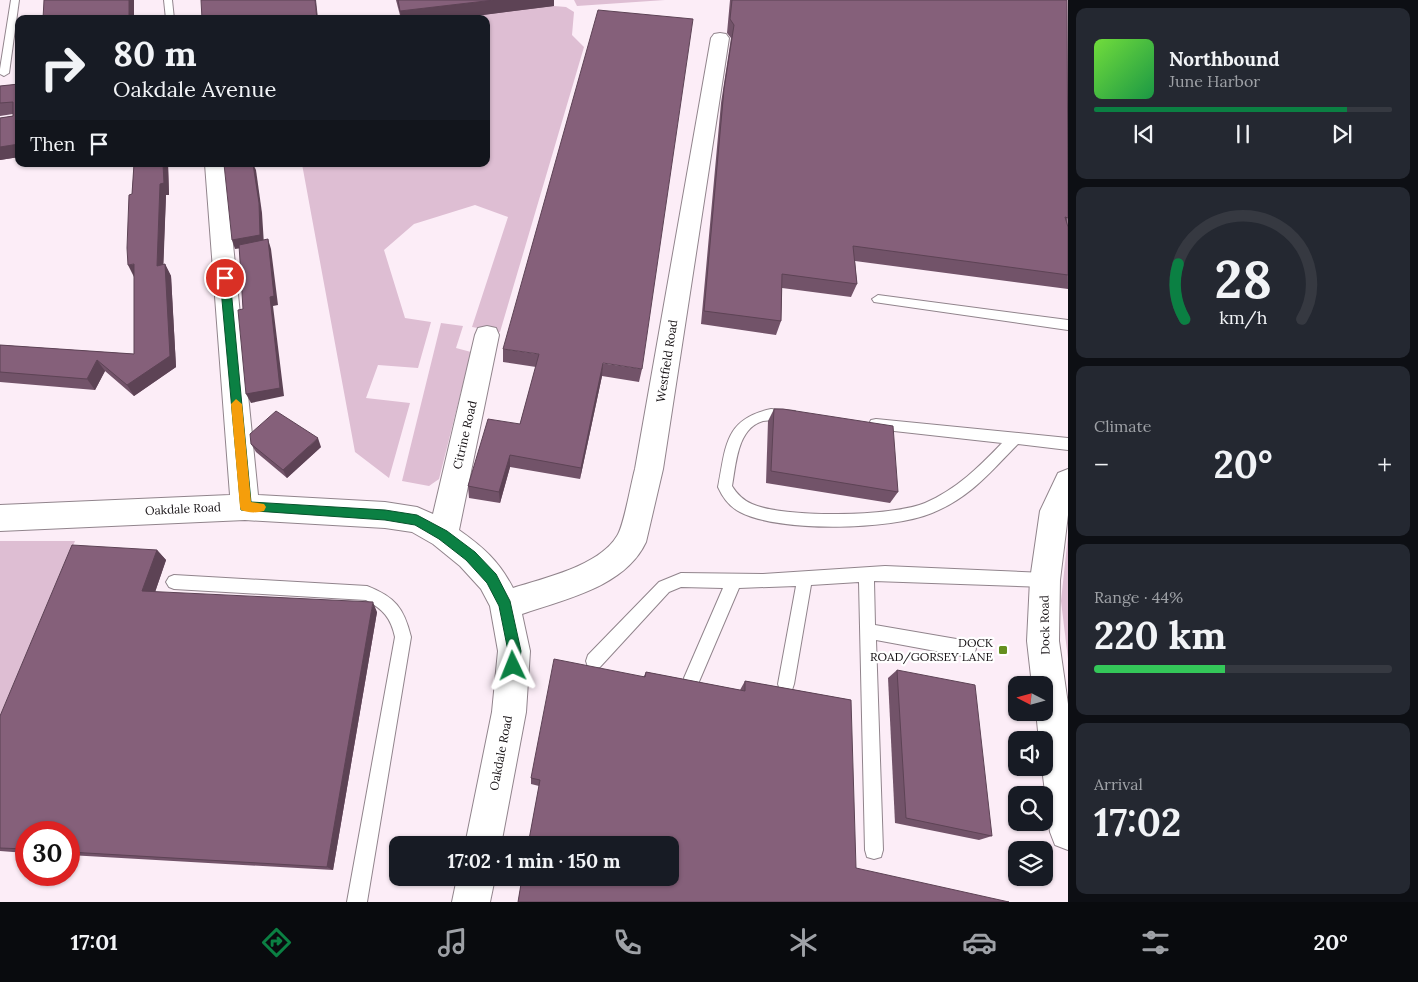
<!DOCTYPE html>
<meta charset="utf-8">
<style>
:root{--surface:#171b24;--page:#242831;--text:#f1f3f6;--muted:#9ea1a6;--line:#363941;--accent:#0b8043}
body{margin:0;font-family:Lora,serif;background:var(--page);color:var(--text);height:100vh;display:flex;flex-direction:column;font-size:19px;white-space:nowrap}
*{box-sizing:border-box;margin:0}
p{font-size:16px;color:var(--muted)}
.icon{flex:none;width:28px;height:28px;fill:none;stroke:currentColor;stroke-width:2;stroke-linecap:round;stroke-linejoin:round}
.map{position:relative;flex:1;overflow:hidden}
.details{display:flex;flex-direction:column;gap:8px;padding:8px;background:#0d0f14;width:350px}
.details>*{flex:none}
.banner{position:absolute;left:15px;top:15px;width:475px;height:152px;border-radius:10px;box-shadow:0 1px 4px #0004;background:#171b24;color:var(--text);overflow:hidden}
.needle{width:32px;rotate:276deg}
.fabs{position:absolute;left:1008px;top:676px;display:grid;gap:10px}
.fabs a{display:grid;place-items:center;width:45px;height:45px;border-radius:10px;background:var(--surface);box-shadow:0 1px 4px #0004;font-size:25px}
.speed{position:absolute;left:15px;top:821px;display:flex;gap:10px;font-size:25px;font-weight:700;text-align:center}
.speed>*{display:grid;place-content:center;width:65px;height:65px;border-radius:50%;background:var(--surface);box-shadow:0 1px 4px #0004;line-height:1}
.speed .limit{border:8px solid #d22;background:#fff;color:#111}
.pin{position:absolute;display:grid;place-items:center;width:42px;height:42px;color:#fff;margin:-21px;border:2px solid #fff;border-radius:50%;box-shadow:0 1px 5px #0007}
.me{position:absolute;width:55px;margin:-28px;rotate:358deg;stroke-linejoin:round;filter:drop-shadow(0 0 4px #0008)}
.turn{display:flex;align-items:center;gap:18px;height:105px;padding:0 15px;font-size:22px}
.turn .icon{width:65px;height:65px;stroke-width:2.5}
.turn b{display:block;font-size:35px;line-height:42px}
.then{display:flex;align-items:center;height:48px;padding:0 15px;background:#0003;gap:10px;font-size:19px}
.big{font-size:38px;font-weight:700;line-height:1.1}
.details .tile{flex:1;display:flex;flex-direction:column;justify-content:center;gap:8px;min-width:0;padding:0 18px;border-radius:10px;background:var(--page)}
.details .dial{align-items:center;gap:0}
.dial svg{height:130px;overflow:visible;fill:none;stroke:var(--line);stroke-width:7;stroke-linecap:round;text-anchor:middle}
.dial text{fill:var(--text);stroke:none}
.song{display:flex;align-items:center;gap:15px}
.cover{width:60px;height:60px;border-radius:8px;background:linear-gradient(135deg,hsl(100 70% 55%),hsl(140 70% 35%))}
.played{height:5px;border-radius:2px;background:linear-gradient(90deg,var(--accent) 85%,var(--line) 85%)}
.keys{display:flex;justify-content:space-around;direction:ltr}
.heat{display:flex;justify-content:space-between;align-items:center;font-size:28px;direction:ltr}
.charge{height:8px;border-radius:4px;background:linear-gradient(90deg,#34c759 44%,var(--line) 0)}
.trip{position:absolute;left:389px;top:836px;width:290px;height:50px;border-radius:10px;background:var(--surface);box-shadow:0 1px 4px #0004;font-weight:700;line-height:50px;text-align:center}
.dock{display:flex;height:80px;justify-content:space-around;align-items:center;background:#090b0e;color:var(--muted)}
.dock .icon{width:35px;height:35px}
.dock .on{color:var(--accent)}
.dock b{font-size:22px;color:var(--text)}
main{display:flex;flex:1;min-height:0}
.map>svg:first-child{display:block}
.green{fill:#debed3}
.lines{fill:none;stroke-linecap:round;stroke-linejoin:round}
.lane-casing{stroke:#91848c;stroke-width:2}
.street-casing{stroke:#91848c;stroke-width:2}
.highway-casing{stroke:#91848c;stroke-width:2}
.lane{fill:#fff;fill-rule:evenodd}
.street{fill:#fff;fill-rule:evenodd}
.highway{fill:#fff;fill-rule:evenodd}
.wall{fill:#725369}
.shaded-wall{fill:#5d4355}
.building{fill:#85607a;stroke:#5d4355}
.route{fill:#0b8043;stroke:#07532c}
.slow{fill:#f59e0b}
.poi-dot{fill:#658f1f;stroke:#fff;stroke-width:2}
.labels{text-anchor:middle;stroke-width:4.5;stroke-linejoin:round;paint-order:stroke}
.street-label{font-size:12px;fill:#181316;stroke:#fff}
.poi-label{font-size:12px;fill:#181316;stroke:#fff;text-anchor:end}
</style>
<main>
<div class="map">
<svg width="1068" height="902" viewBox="0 0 1068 902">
<rect width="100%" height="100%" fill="#fcedf7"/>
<!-- green -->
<g class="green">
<path d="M574,0H665L577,6Z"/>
<path d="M554,6L566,7L574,12L572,35L584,47L500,332L472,327L508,217L475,205L414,224L384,250L405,318L431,322L418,368L378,365L366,398L410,403L389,478L355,452L302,164H486V19H452Z"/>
<path d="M441,323L463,326L456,348L471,352L439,479L429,486L402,481Z"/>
<path d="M1068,535V659L1061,601Z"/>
<path d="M0,541H75L0,720Z"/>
</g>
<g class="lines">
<defs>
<g id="lane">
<path d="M11,0H19L9,73L4,76L0,74V69Z"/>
<path d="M164,0H172L174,19H166Z"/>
<path d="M878,295L1068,320V330L874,302L872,299Z"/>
<path d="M771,409L795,411L797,415L795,419C785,422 774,419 763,421C737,428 736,465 732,486C737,494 743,500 752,504C783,518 892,517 925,503C957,489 979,467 1002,443L876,429L871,428L869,424L871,420L876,419L1068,438V450L1018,444C989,473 971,497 932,513C892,530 779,533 740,512C730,507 723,498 718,487C726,447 724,419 771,409Z"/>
<path d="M885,566L1045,573L1050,575L1053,580L1050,585L1045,587L874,581L875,625L968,641L974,644L976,649L974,654L968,657L876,640L883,850L881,857L874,859L867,857L865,850L859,582L811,585L794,684L792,690L786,692L780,690L778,684L796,586L739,588L698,684L692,686L686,684L684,678L723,588L681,587L669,592L600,667L594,669L588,667L586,661L588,655L659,582L681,573L763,574Z"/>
<path d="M174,575L367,586C395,597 404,608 411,637L367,902H347L395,637C391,618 383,609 366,600L174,589L169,587L166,582L169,577Z"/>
</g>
<g id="street">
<path d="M720,33L726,34L729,38L663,469L646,542C625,587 565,599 522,614L530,651L526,712L501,845H465L492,712L498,651L490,606L481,589L460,566L433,544L412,532L385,528L245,520L0,531V505L230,495L205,164H225L258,495L385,502L417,507L433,514L475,335L478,328L487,326L496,328L499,335L459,530C483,547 499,561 513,588C544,578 599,566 617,536C624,526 631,483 635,469L711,38L714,34Z"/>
<path d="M457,878H495L490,902H452Z"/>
</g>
<path id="highway" d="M1068,469V515L1060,580L1059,641L1068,704V850L1055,845L1050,832L1042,768H1044V740H1039L1036,712H1044V685H1032L1027,641L1030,580L1040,511L1058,473Z"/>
</defs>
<!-- lane casing -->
<use href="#lane" class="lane-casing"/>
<!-- street casing -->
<use href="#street" class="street-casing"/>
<!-- highway casing -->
<use href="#highway" class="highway-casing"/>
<!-- lane -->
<use href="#lane" class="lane"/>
<!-- street -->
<use href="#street" class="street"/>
<!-- highway -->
<use href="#highway" class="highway"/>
</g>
<!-- wall -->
<g class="wall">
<path d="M396,0H554V6L452,19H401Z"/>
<path d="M730,0H1067L1068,289L855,261L857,284L851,297L782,288L781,321L776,335L701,324L721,103L731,38L727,33Z"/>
<path d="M19,84V157L0,160V118L13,116V114L0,116V86Z"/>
<path d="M134,164H168L169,195H166L163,265L165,264L171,276L176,367L134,396L105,371L95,390L0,382V345L134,354V276L132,194Z"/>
<path d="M503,349L642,369L639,382L602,376L580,479L510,467L500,503L469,498L468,486L520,424L536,367L503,362Z"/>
<path d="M774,409L898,492L890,503L766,483L768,421Z"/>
<path d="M251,444L321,447L287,478L256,452Z"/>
<path d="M157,550L166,560L155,592L377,612L333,870L69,855V832H26V853L0,851V716Z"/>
<path d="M897,670L992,836L979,840L895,823L888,678Z"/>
<path d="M646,672L740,690L745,681L851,700L518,902L539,786L531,784V778L644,676Z"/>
</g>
<!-- shaded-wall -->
<g class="shaded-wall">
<rect x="129" y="0" width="5" height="19"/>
<path d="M315,0H316L318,19H317Z"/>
<path d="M494,0H554V6L452,19H401L400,11Z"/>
<path d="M19,144V157L0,160V147Z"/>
<path d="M163,164H168L169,195H166L163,277L157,266L160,184Z"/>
<path d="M253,164L256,170L262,213L264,245L235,249L232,240Z"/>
<path d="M268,239L271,249L278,305L273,306L284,396L251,403L246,394Z"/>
<path d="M134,264V277L128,265Z"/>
<path d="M165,264L171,276L176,367L134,396L127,385Z"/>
<path d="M97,360L105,371L95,390L87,379Z"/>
<path d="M603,363L602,376L580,479L581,468Z"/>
<path d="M318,438L321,447L287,478L283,470Z"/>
<path d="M510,455V467L500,503L499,492Z"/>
<path d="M157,550L166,560L152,601L142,591Z"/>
<path d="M373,602L377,612L333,870L327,867Z"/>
</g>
<!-- building -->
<g class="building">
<path d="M44,0H129V19H43Z"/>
<path d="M201,0H315L317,19H202Z"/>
<path d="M398,0H494L400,11Z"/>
<path d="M732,0H1067L1068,218L1065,217L1068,227V275L853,246L857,284L782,274L781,321L704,311L724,89L734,25L730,19Z"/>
<path d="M598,10L693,19L642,369L603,363L581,468L510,455L499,492L468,486L488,419L520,424L539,354L503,349Z"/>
<path d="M19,84V144L0,147V118L13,116V102L0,103V86Z"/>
<path d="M134,164H163L164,183L160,184L157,266L165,264L170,356L127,385L97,360L87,379L0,372V345L134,354V264L128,265L127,248L129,195L132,194Z"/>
<path d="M224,164H253L259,203L260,235L232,240Z"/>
<path d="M268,239L274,296L270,297L280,388L246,394L238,310L243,309L239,245Z"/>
<path d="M774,409H783L893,426L898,492L771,471Z"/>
<path d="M276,411L318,438L283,470L251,444L250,434Z"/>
<path d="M72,545L157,550L142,591L373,602L327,867L69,852V832H26V849L0,848V716Z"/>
<path d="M554,659L645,677L646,672L745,691V681L851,700L856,868L1009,902H518L522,878H670V845H528L540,780L531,778Z"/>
<path d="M897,670L975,685L992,836L906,818Z"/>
</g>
<!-- route -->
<path class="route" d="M225,275L230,278L251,502L385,510L417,515L447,531L475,552L496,574L510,601L521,651L518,671L513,673L508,671L506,666L508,651L499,606L487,583L466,560L439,539L415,525L385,520L241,510L220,278Z"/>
<!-- slow -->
<path class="slow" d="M236,399L242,404L251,502L264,504L266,507L264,511C257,513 248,513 241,510L240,507L231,404Z"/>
<!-- markers -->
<rect class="poi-dot" x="998" y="645" width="10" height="10" rx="2.5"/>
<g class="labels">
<!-- street labels -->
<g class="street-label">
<text transform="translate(667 361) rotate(-81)" y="4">Westfield Road</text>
<text transform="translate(465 435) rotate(-77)" y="4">Citrine Road</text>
<text transform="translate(183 509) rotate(-3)" y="4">Oakdale Road</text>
<text transform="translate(1045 625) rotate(-91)" y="4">Dock Road</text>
<text transform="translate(501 753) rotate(-79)" y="4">Oakdale Road</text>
</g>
<!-- poi labels -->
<g class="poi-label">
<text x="993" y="647">DOCK<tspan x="993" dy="14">ROAD/GORSEY LANE</tspan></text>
</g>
</g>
</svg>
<div class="fabs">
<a><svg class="needle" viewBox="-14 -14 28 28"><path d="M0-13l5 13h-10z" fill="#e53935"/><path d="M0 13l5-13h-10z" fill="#9ea1a6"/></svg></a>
<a><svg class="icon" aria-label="sound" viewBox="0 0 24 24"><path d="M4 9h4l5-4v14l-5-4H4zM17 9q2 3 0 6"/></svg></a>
<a><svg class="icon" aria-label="search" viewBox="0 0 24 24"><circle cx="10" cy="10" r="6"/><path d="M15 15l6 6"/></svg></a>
<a><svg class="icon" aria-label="layers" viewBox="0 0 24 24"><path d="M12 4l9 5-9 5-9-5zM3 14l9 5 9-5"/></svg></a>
</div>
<div class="speed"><div class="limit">30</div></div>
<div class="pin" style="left:225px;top:278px;background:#d93025"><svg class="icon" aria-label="arrive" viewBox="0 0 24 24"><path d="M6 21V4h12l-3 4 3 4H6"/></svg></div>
<svg class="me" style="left:513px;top:666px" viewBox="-20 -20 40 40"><path d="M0-17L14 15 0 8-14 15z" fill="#0b8043" stroke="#fff" stroke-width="4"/></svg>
<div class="trip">17:02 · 1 min · 150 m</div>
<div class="banner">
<div class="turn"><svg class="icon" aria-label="right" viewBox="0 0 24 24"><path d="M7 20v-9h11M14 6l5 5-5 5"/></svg><div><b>80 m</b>Oakdale Avenue</div></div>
<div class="then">Then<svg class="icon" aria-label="arrive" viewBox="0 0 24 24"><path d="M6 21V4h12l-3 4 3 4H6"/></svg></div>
</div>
</div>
<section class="details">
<div class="tile">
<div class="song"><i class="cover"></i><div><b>Northbound</b><p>June Harbor</p></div></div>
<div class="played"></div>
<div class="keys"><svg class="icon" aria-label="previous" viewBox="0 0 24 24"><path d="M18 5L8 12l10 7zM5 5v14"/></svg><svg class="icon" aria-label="pause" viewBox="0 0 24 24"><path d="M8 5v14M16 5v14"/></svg><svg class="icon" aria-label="next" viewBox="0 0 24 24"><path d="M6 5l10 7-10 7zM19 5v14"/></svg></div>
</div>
<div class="tile dial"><svg viewBox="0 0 100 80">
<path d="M14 69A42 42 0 1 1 86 69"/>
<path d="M14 69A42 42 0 0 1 10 35" stroke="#0b8043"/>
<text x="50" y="56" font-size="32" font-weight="700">28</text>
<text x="50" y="72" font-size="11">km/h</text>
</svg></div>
<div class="tile"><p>Climate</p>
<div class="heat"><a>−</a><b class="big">20°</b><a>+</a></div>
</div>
<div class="tile"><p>Range · 44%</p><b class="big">220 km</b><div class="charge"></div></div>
<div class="tile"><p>Arrival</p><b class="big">17:02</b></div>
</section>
</main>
<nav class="dock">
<b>17:01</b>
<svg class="icon on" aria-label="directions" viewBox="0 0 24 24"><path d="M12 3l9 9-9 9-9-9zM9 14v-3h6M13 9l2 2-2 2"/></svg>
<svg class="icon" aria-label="music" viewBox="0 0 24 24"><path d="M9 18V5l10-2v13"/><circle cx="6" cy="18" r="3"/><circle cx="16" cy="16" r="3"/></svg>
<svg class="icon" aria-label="phone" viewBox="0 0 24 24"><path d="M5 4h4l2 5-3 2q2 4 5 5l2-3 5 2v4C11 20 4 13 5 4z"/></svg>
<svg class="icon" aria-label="climate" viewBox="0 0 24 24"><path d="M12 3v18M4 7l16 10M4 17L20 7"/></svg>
<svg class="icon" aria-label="car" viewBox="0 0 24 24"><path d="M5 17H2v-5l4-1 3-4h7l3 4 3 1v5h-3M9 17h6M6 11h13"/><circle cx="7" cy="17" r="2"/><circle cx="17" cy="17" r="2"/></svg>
<svg class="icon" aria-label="filters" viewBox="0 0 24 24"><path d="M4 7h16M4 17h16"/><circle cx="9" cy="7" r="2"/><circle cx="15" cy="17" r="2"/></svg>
<b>20°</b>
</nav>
